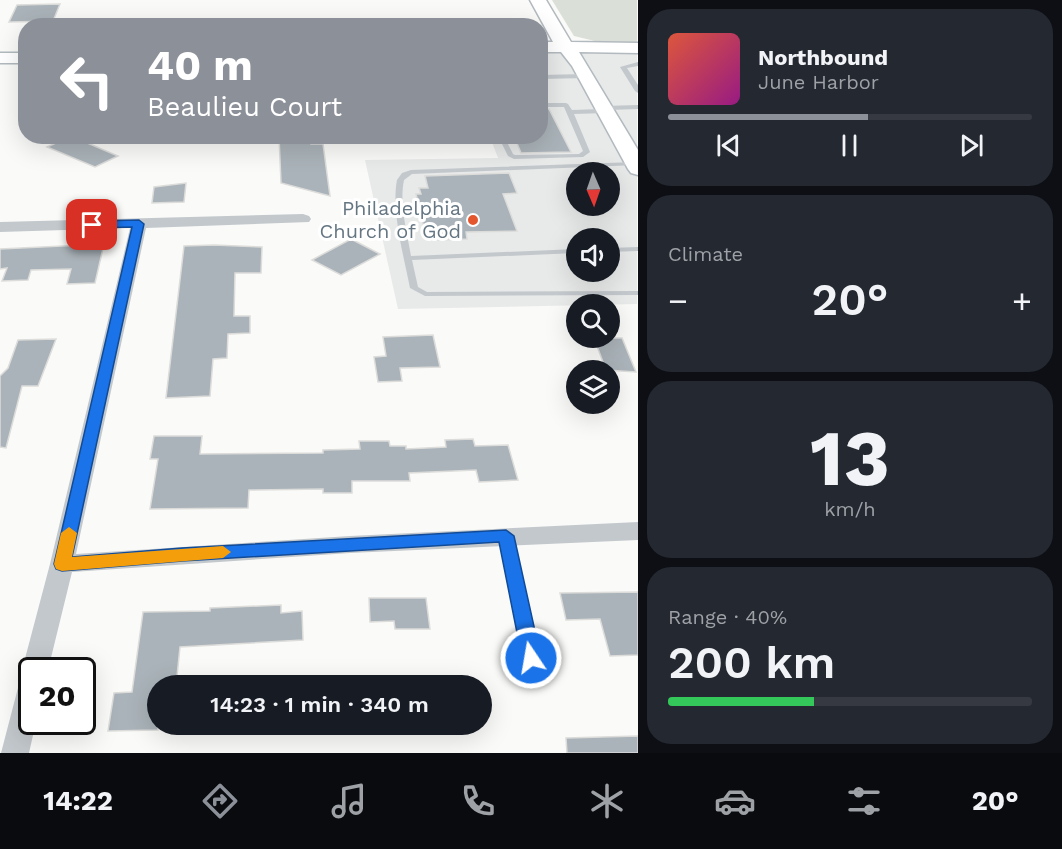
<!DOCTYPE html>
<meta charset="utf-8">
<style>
:root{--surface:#171b24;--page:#242831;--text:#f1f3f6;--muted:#9ea1a6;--line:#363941;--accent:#8c9099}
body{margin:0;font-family:"Work Sans",sans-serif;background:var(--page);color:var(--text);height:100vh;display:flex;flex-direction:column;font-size:22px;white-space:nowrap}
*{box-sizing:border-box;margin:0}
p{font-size:20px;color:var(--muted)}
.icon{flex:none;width:33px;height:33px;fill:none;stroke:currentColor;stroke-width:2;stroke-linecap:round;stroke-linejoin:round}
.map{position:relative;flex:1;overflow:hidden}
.details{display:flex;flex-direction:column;gap:9px;padding:9px;background:#0d0f14;width:424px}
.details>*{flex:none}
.hud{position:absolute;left:18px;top:18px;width:530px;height:126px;border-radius:24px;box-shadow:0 6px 24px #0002;background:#8c9099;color:#fff;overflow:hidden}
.needle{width:39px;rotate:178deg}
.buttons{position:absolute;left:566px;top:162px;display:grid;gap:12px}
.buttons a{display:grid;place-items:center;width:54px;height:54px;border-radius:50%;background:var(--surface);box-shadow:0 6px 24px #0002;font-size:30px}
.speed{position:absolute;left:18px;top:657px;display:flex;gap:12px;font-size:30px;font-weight:700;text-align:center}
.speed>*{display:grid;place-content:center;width:78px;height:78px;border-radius:50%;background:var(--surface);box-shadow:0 6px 24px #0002;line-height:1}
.speed .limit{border:3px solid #111;border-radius:9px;background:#fff;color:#111}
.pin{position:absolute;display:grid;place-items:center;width:51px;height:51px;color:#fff;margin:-26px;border-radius:12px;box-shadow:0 3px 9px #0006}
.me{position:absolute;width:66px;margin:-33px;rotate:348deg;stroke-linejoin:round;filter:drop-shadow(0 0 4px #0008)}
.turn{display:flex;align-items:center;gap:21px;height:126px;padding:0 30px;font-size:27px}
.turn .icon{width:78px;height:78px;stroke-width:2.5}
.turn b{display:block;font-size:42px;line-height:51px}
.big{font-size:45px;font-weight:600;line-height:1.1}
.details .card{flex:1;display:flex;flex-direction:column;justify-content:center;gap:9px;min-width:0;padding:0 21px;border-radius:24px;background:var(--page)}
.details .dial{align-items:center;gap:0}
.dial b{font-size:78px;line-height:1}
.song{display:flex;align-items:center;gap:18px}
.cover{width:72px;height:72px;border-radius:9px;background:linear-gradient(135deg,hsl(10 70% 55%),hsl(310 70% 35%))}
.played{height:6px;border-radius:3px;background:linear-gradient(90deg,var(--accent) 55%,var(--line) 55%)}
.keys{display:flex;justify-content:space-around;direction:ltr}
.heat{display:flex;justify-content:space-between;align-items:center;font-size:33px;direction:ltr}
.charge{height:9px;border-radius:4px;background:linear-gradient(90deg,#34c759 40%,var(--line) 0)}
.trip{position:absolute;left:147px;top:675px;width:345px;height:60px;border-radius:30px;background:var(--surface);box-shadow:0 6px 24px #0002;font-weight:600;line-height:60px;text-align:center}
.tab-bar{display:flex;height:96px;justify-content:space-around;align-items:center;background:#090b0e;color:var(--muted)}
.tab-bar .icon{width:42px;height:42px}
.tab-bar .on{color:var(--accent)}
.tab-bar b{font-size:27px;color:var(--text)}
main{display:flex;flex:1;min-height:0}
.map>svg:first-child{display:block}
.built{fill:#e8e9e9;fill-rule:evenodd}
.green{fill:#dadfd7}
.building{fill:#aab3b9;stroke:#dcdcda;stroke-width:1.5}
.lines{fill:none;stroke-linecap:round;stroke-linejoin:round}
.secondary-casing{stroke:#b3babf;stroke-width:3}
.lane{fill:#c3c8cc;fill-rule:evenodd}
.street{fill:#c3c8cc;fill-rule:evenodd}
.secondary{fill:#fff;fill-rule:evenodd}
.route{fill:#1a73e8;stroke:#114b97;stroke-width:1.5}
.slow{fill:#f59e0b}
.poi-dot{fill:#e4572e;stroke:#fff;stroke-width:2}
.labels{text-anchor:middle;stroke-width:6;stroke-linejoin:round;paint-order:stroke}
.poi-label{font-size:20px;fill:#657683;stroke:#fff;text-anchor:end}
</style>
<main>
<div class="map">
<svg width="638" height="753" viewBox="0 0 638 753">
<rect width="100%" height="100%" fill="#fafaf8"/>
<!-- built -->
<path class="built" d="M637,51V304L398,309L365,160L498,158L490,137L540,136V53ZM576,172H609V206H576ZM576,238H609V272H576Z"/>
<!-- green -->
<path class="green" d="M552,0H637V42H599L574,36Z"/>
<!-- building -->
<g class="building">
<path d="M60,4L53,21L9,22L17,5Z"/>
<path d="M540,109H549L571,152L521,153L514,136H540Z"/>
<path d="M71,136L118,156L95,167L47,147Z"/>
<path d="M279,136H311V144H323L330,196L281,183Z"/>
<path d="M509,173L517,193L503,194L517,231L466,232L467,239L432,240L428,226L424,228L416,194H421L419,188H428L425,176Z"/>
<path d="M186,183L184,202L152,203L154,187Z"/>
<path d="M351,239L380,254L341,275L312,260Z"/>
<path d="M104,244L95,283L67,284L71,269L31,270L28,280L2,281L7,268L0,269V249Z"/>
<path d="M214,245L262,247L261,273H235L234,316H250V333L228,334L227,358L213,359L210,396L166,398L184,246Z"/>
<path d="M433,335L440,367L400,368L402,381L378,382L374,357L386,356L383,337Z"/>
<path d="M594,338H622L636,372L606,370Z"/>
<path d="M56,339L38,386H22L6,448L0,447V376L8,368L18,340Z"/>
<path d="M154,436H202L200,454L323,453V450L360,449L359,441H389L390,446H406V449L446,447L445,440L473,439L475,446L508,445L518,480L479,482L476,470L409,473L410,481H352V493H323V489L249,490L248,508L150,509L158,459H150Z"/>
<path d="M638,592V655L610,656L600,619L566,620L560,593Z"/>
<path d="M369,598H426L430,629H395L394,621L370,622Z"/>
<path d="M281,605V613L302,611L303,640L180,647L176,686H158V730L108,731L114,693L132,692L143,612L210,611V608Z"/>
<path d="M638,736V753H567L566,738Z"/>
</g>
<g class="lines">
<defs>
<g id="secondary">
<path d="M530,0H546L571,42L638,43V53L579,52L638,150V175L631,173L628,169L572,66L561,52H540V42H553Z"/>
<rect x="0" y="53" width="26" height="10"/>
</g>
</defs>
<!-- secondary casing -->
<use href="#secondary" class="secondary-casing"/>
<!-- lane -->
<g class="lane">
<path d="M638,62V66L627,68L638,85V93L635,91L620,67Z"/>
<path d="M540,75L587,74L590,76L587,78L540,79Z"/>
<path d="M540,103H566L568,104L572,110L602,109V107L604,106L638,105V109L608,110V112L606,113L574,114L590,152L583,157L514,159L508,156L498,136H504L513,154L515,155L579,154L583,151L564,107H540Z"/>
<path d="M635,162L638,163L637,165L412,174L404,180C399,204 407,232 411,256L576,249V253L412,260L418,287L427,292L638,291V295L425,296L410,288C404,257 391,211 397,180L402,173L411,170Z"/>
<path d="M638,247V251L609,252V248Z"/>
<path d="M506,532L510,533L511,536L542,678L540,682L536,683L532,682L530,678L501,536L502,533Z"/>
</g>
<!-- street -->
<path class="street" d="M303,214L309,216L311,219L309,222L146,228L76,554L350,536L638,522V540L350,553L72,572L48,670H32V722H36L29,753H1L19,684L24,675L22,670L50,564L130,228L0,232V222Z"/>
<!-- secondary -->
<use href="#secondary" class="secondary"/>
</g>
<!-- route -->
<path class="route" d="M139,220L144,224L72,557L182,548L506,530L514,536L541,658L538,663L531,666L525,663L522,658L499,542L182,561L62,571L56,569L54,564L132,227L92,228L87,225L92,221Z"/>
<!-- slow -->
<path class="slow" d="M69,527L77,533L72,557L223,546L231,552L223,558L62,571L56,569L54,564L61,533Z"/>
<!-- markers -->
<circle class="poi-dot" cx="473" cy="220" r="6"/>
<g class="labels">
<!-- poi labels -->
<g class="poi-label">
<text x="461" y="215">Philadelphia<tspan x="461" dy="23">Church of God</tspan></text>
</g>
</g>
</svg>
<div class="buttons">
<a><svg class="needle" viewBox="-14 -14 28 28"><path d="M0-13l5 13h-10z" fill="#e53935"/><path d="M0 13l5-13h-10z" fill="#9ea1a6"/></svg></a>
<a><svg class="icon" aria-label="sound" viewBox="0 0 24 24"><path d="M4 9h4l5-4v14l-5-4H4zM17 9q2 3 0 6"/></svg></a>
<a><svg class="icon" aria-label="search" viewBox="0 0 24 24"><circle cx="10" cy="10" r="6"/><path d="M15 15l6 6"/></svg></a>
<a><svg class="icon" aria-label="layers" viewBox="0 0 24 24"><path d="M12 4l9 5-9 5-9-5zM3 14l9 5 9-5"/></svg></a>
</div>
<div class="speed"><div class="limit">20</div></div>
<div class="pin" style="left:92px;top:225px;background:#d93025"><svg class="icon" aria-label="arrive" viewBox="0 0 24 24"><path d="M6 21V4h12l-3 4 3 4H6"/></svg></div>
<svg class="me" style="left:531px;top:658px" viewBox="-20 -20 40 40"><circle r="17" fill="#1a73e8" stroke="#fff" stroke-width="3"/><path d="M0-11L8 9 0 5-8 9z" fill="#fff"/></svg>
<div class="trip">14:23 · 1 min · 340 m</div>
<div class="hud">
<div class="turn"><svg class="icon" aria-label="left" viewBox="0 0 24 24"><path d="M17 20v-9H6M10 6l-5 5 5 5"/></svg><div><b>40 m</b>Beaulieu Court</div></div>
</div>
</div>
<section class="details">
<div class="card">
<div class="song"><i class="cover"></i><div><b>Northbound</b><p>June Harbor</p></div></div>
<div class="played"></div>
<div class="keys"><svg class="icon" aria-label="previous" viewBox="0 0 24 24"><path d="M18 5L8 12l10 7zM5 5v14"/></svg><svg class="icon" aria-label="pause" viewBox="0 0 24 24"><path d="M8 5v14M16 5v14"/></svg><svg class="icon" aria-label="next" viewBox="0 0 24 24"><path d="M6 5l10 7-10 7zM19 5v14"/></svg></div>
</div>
<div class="card"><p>Climate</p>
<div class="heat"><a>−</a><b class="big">20°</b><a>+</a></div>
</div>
<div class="card dial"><b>13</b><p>km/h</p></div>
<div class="card"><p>Range · 40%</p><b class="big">200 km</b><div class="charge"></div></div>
</section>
</main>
<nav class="tab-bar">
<b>14:22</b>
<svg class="icon on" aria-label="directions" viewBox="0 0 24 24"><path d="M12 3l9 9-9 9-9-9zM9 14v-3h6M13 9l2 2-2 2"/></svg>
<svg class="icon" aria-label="music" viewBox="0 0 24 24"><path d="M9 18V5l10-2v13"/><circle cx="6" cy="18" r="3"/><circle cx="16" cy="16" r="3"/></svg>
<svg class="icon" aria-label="phone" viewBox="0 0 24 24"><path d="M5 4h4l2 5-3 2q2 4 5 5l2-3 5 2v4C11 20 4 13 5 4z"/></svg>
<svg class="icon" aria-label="climate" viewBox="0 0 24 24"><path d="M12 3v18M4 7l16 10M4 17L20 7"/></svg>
<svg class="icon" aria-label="car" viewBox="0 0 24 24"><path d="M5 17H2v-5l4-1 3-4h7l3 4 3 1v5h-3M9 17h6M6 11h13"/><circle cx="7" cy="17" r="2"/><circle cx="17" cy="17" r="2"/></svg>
<svg class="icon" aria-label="filters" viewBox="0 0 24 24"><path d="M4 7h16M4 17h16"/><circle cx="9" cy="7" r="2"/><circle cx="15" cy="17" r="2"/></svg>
<b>20°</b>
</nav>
